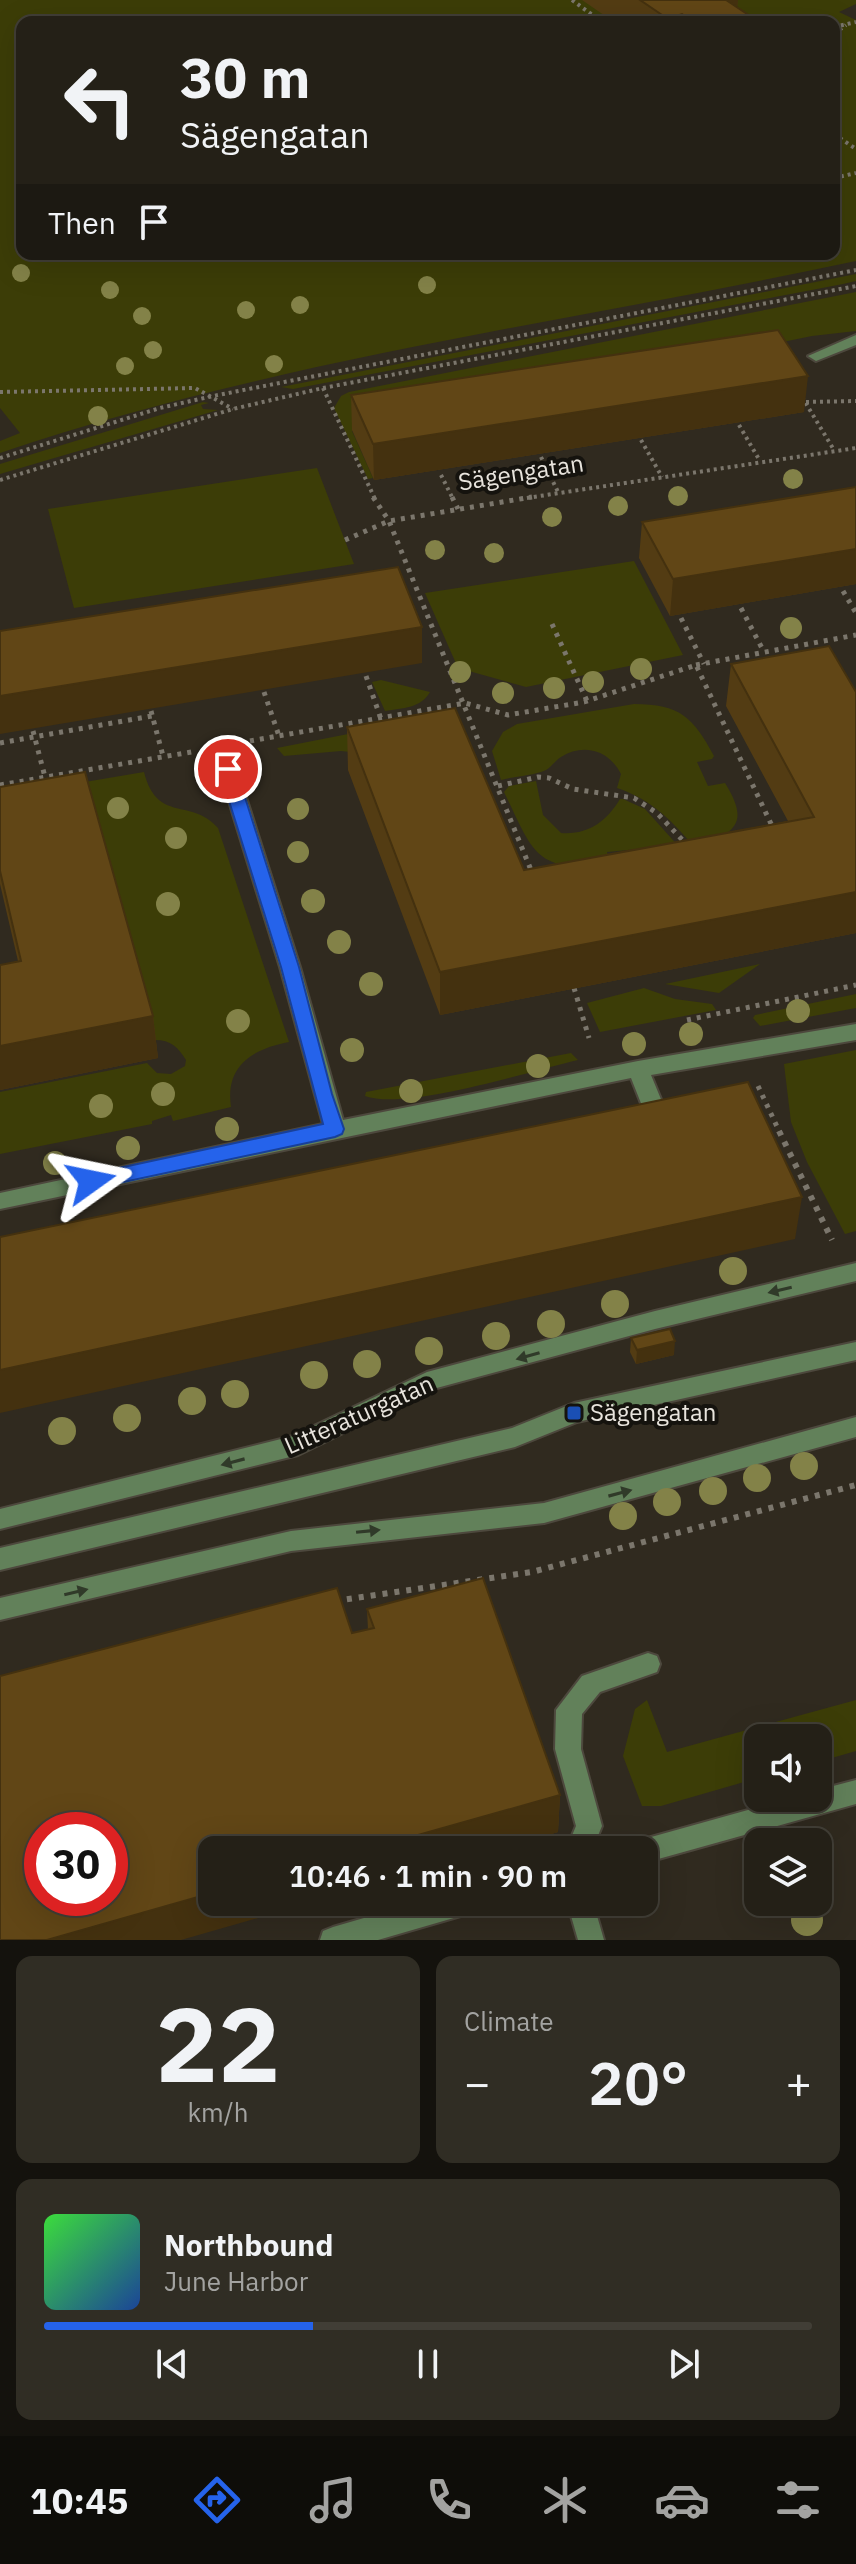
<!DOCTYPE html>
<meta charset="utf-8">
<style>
:root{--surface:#242017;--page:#302d24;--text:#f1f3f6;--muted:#a3a3a1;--line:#413e36;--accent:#2563eb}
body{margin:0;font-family:"IBM Plex Sans",sans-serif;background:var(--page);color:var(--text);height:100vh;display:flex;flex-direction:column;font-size:30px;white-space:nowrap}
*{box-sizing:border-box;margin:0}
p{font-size:26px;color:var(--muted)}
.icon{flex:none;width:44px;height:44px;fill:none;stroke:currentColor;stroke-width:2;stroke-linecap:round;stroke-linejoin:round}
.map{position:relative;height:1940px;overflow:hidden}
.side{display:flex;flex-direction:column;gap:16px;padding:16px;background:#14120d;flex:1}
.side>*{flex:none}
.guide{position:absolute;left:16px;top:16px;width:824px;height:244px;border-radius:16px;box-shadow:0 8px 32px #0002,0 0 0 2px var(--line);background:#242017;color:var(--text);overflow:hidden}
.buttons{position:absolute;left:744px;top:1724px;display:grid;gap:16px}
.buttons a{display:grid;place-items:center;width:88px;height:88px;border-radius:16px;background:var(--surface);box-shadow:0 8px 32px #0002,0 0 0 2px var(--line);font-size:40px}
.speed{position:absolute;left:24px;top:1812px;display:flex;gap:16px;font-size:40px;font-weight:700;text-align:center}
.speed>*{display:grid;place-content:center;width:104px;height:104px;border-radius:50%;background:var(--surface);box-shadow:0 8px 32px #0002,0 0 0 2px var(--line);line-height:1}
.speed .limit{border:12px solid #d22;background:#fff;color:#111}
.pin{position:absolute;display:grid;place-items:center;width:68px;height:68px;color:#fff;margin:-34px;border:4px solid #fff;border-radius:50%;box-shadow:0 2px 8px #0007}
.me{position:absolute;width:88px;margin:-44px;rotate:78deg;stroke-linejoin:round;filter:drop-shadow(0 0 6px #0008)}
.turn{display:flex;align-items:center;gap:28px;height:168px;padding:0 32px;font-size:36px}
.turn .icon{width:104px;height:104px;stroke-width:2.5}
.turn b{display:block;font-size:56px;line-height:68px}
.then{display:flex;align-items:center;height:76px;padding:0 32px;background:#0003;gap:16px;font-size:30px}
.big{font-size:60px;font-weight:600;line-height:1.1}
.side .card{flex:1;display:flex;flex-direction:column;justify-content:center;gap:12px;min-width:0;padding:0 28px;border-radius:16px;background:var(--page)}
.side .dial{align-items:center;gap:0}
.dial b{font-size:104px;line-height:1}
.song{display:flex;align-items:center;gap:24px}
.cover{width:96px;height:96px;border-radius:12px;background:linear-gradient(135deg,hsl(120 70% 55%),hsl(220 70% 35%))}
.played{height:8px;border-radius:4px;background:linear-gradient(90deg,var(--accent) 35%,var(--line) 35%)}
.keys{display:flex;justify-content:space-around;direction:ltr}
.heat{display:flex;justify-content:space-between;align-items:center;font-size:44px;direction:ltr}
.side .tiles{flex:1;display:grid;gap:16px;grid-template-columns:1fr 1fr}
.card:last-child{grid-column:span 2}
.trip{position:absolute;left:198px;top:1836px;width:460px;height:80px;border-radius:16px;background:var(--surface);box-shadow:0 8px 32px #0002,0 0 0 2px var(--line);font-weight:600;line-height:80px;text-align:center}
.tabs{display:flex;height:128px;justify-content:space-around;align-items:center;background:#0e0d09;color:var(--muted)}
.tabs .icon{width:56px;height:56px}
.tabs .active{color:var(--accent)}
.tabs b{font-size:36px;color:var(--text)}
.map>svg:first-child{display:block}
.green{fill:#3c3d07;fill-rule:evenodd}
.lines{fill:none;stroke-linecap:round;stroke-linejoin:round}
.minor-casing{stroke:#4d483d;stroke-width:4}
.path-far2{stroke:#7b766c;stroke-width:4;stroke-dasharray:3 4;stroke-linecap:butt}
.path-far1{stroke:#7b766c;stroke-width:5;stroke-dasharray:4 6;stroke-linecap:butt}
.path{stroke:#7b766c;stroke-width:6;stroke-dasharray:5 7;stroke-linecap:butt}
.minor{fill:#62815a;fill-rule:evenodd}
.tree{fill:#838248}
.wall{fill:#533c13}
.shaded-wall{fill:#44310f}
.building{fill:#614616;stroke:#44310f;stroke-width:2;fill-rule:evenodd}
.oneway{fill:#303a29}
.route{fill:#2563eb;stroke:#184099;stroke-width:2}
.transit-dot{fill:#1a4fb4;stroke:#15130e;stroke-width:3}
.labels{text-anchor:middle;stroke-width:8;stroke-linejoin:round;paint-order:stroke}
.street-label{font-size:24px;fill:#e8e4dd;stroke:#15130e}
.poi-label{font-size:24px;fill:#e8e4dd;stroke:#15130e;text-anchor:start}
</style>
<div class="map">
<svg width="856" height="1940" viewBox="0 0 856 1940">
<rect width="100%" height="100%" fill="#302a1f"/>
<!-- green -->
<g class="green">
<path d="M0,0H856V4L839,12L856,20V261C571,322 277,359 0,453V441L20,433L0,408ZM22,22H834V254H22Z"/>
<path d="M856,274V281L843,284L293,389L281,387Z"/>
<path d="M856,292V331L812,336L352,431L373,478L368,479L334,408L341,396L349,392Z"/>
<path d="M203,402L209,403L201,405L203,409L218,410L0,474V464Z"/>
<path d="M317,468L354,564L74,608L48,509Z"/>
<path d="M634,561L683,655L526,687L458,668L425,593Z"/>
<path d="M381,680L430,692C421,708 403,708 385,711L372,682Z"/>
<path d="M634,704C680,704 693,717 714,756L712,759L697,762L708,786L725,783C751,825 734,831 697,850C673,822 653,800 617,788L621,774C609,750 583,743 561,757C555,761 551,767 546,770C533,776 515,776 501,780L492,751L503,732L517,724Z"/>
<path d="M399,724L360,753L341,751L284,756L277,748Z"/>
<path d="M144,772C157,824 191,797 218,828L289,1042C252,1049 225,1066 231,1107L173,1121L171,1115L152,1121V1124L0,1154V1092L147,1063L157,1073L171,1074L185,1066L186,1060C178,1047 171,1040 155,1040L8,795Z"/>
<path d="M536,781L543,815L561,833C588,835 606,822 620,799H623L645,809L681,849L646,860L639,849L607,852L610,867C534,870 535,856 504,792L509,786Z"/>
<path d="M760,964L719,993L665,984Z"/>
<path d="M644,988L675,999L712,1004L716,1010L600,1032L587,1003Z"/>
<path d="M856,994V1008L760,1026L753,1018L755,1015Z"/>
<path d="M856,1050V1231L845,1234L807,1162L791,1122L784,1064Z"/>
<path d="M571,1053L578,1060C531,1071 406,1111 365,1096L366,1092Z"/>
<path d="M647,1700L667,1752L856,1700V1751L818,1762V1738H758V1778L661,1806H642L623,1756L635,1709Z"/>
</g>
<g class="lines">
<defs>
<g id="minor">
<path d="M856,335V345L816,361L808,356Z"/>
<path d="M228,763L237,769L300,967L343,1120L638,1061L856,1024V1040L651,1075L672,1126L668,1132H654L650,1126L631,1078L0,1209V1193L323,1124L280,967L219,769Z"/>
<path d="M856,1263V1281L655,1329L433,1389L298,1455L0,1529V1509L293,1436L427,1372L655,1311Z"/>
<path d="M856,1342V1360L577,1422L515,1447L0,1570V1548L512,1428L574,1403Z"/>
<path d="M856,1417V1437L544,1523L291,1551L0,1620V1598L291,1531L544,1503Z"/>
<path d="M648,1653L657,1656L660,1664L657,1672L600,1692L582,1714L581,1749L602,1826L592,1850H566L576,1826L555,1749L556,1710L582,1676Z"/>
<path d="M856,1780V1804L644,1863V1850H631L635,1842L644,1839L791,1798H818V1790Z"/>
<path d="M419,1902H477L473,1911L464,1915L378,1940H320L323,1931L333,1927Z"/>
<path d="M567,1902H593L604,1940H578Z"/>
</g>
</defs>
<!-- minor casing -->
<use href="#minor" class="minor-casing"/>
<!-- path-far2 -->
<g class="path-far2">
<path d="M572,0L602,22"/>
<path d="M834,27L856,22"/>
<path d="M834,34L846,25"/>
<path d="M834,134L856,149"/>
<path d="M834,178L856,173"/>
<path d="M323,388L375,499"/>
<path d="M0,392L195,388L233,409"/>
<path d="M802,397L834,450"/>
<path d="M806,402L856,401"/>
<path d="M739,425L760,461"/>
<path d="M641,440L662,477"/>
<path d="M541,457L558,492"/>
<path d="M0,458L160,408L213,396L856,270"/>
<path d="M441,475L453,499"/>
<path d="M0,480L233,409L323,388L856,286"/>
<path d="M520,499L856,448"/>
</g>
<!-- path-far1 -->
<g class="path-far1">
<path d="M373,497L389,521L533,875"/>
<path d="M452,497L458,509"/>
<path d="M345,540L389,521L532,497"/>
<path d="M843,591L856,613"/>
<path d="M741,608L764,652"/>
<path d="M681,618L704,664"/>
<path d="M552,624L587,701"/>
<path d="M696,665L856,635"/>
<path d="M366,676L381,719"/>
<path d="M264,692L279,736"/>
<path d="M151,711L163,756"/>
<path d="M33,731L45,777"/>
<path d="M250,741L465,703L508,715L584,702L696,665L773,828"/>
<path d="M0,743L152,716"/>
<path d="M0,785L197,751"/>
<path d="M498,786L538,777L549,778L573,789L634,798L657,813L688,846"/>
<path d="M574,988L589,1038"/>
<path d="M687,1020L856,985"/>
<path d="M758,1086L780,1133"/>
</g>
<!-- path -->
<g class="path">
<path d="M779,1131L832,1240"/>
<path d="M335,1601L532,1572L856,1485"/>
</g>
<!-- minor -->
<use href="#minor" class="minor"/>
</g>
<!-- trees -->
<g class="tree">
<circle cx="21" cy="273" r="9"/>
<circle cx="427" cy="285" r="9"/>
<circle cx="110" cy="290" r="9"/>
<circle cx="300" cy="305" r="9"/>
<circle cx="246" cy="310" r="9"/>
<circle cx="142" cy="316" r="9"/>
<circle cx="153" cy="350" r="9"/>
<circle cx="274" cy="364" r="9"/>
<circle cx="125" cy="366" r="9"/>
<circle cx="98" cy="416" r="10"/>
<circle cx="793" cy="479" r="10"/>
<circle cx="678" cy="496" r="10"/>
<circle cx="618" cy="506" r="10"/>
<circle cx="552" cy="517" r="10"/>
<circle cx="435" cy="550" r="10"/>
<circle cx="494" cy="553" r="10"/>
<circle cx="791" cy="628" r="11"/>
<circle cx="641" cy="669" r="11"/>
<circle cx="460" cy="672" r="11"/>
<circle cx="593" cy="682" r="11"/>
<circle cx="554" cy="688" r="11"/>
<circle cx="503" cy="693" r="11"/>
<circle cx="118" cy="808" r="11"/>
<circle cx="298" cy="809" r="11"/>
<circle cx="176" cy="838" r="11"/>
<circle cx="298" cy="852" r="11"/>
<circle cx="313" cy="901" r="12"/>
<circle cx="168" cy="904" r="12"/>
<circle cx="339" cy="942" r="12"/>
<circle cx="371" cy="984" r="12"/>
<circle cx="798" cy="1011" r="12"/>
<circle cx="238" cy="1021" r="12"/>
<circle cx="691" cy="1034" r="12"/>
<circle cx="634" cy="1044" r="12"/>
<circle cx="352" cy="1050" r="12"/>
<circle cx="538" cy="1066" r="12"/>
<circle cx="411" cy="1091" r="12"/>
<circle cx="163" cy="1094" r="12"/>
<circle cx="101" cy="1106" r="12"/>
<circle cx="227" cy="1129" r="12"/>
<circle cx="128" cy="1148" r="12"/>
<circle cx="55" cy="1163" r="12"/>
<circle cx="733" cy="1271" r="14"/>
<circle cx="615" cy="1304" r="14"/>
<circle cx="551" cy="1324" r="14"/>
<circle cx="496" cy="1336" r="14"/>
<circle cx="429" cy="1351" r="14"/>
<circle cx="367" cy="1364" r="14"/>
<circle cx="314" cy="1375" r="14"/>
<circle cx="235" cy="1394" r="14"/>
<circle cx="192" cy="1401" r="14"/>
<circle cx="127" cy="1418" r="14"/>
<circle cx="62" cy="1431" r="14"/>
<circle cx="804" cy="1466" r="14"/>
<circle cx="757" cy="1478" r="14"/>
<circle cx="713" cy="1491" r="14"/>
<circle cx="667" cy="1502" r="14"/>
<circle cx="623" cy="1516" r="14"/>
<circle cx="807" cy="1920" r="16"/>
</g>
<!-- wall -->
<g class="wall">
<path d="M582,0H738L737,7L750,16L749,22H614Z"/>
<path d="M351,395L804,412L374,480L352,430Z"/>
<path d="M856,487V584L670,616L639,558L642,522Z"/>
<path d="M829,646L856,933L440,1015L348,770L347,727L524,870L788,821L726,706L731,664Z"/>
<path d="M0,787L153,1016L158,1058L0,1090V965L18,961L0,884Z"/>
<path d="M631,1338L674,1355L636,1364L630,1352Z"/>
<path d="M367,1609L560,1795L558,1832L496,1850H212L368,1630Z"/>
</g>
<!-- shaded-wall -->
<g class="shaded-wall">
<path d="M725,0H738L736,20L750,16L749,22H723Z"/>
<path d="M682,14V22H668V19Z"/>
<path d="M808,376L804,412L374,480L373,444Z"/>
<path d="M856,549V584L670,616L673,579Z"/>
<path d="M422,627V663L0,734V696Z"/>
<path d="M856,892V933L440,1015V972Z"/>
<path d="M153,1016L158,1058L0,1090V1046Z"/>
<path d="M802,1197L795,1239L0,1413V1370Z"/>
<path d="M675,1341L674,1355L636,1364L637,1350Z"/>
<path d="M560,1795L558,1832L496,1850H365Z"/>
<path d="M212,1893V1902H314L181,1940H47Z"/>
</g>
<!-- building -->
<g class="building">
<path d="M640,0H726L750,16L729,22H694L682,14L668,19Z"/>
<path d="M778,330L808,376L373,444L351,395Z"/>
<path d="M856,487V549L673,579L642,522Z"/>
<path d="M398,567L422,627L0,696V631Z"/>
<path d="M829,646L856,692V892L440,972L347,727L455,708L524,870L814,817L731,664Z"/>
<path d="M85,772L153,1016L0,1046V965L21,961L0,871V787Z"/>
<path d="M748,1082L802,1197L0,1370V1237Z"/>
<path d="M670,1329L675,1341L637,1350L631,1338Z"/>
<path d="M483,1578L560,1795L365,1850H212V1893L47,1940H0V1676L337,1588L352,1633L374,1628L367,1609ZM42,1830H110V1898H42Z"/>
</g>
<!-- one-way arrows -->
<defs><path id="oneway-solid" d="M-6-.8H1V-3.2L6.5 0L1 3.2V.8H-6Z" transform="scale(2)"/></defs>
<g class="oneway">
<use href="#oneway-solid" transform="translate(780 1290) rotate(167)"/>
<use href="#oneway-solid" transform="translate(528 1356) rotate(164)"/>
<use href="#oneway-solid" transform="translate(233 1462) rotate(165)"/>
<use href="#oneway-solid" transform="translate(620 1493) rotate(-15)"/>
<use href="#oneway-solid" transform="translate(368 1531) rotate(-6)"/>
<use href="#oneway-solid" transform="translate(76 1592) rotate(-13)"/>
</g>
<!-- route -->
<path class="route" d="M228,763L236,769L299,967L332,1094L344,1129L342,1134L335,1137L91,1189L84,1187L81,1181L84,1176L91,1174L323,1124L281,967L219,769Z"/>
<!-- markers -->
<rect class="transit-dot" x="566" y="1405" width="16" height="16" rx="4"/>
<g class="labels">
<!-- street labels -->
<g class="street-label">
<text transform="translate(521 473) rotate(-9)" y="8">Sägengatan</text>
<text transform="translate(359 1415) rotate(-24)" y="8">Litteraturgatan</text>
</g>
<!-- poi labels -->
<g class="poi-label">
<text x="590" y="1421">Sägengatan</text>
</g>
</g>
</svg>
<div class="buttons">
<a><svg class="icon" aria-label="sound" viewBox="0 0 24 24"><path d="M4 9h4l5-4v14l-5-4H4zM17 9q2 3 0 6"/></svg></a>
<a><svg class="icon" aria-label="layers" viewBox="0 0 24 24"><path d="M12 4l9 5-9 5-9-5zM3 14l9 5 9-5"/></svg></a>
</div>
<div class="speed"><div class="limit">30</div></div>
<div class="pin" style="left:228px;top:769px;background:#d93025"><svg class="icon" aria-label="arrive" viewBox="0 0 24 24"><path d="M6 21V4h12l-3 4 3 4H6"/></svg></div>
<svg class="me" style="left:91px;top:1181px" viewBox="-20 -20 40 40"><path d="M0-17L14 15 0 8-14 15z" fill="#2563eb" stroke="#fff" stroke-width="4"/></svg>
<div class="trip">10:46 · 1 min · 90 m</div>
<div class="guide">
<div class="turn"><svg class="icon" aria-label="left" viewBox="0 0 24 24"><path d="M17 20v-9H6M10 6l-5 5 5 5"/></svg><div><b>30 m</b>Sägengatan</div></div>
<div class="then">Then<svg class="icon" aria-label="arrive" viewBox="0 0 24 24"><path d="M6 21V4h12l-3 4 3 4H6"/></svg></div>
</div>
</div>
<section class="side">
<div class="tiles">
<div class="card dial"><b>22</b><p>km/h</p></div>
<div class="card"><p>Climate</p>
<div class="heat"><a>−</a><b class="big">20°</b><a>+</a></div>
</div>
<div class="card">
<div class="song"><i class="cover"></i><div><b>Northbound</b><p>June Harbor</p></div></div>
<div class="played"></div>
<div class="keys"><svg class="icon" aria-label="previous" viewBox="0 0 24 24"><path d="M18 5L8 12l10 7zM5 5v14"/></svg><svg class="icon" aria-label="pause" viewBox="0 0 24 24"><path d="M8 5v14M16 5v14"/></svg><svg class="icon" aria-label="next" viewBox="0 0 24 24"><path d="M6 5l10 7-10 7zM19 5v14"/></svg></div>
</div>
</div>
</section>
<nav class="tabs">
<b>10:45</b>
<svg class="icon active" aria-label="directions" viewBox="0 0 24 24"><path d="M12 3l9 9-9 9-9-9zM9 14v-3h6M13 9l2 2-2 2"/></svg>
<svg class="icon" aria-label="music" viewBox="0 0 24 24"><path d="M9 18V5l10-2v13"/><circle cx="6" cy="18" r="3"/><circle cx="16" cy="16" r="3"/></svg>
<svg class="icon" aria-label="phone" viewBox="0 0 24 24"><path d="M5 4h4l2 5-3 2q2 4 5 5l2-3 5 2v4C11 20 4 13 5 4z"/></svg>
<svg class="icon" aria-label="climate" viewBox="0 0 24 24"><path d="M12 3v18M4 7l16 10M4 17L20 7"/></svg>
<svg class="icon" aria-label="car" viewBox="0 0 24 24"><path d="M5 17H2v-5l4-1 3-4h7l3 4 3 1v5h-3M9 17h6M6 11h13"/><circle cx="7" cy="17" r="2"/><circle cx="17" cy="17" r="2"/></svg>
<svg class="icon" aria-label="filters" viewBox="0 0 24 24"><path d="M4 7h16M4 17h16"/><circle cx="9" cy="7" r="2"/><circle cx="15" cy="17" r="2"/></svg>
</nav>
